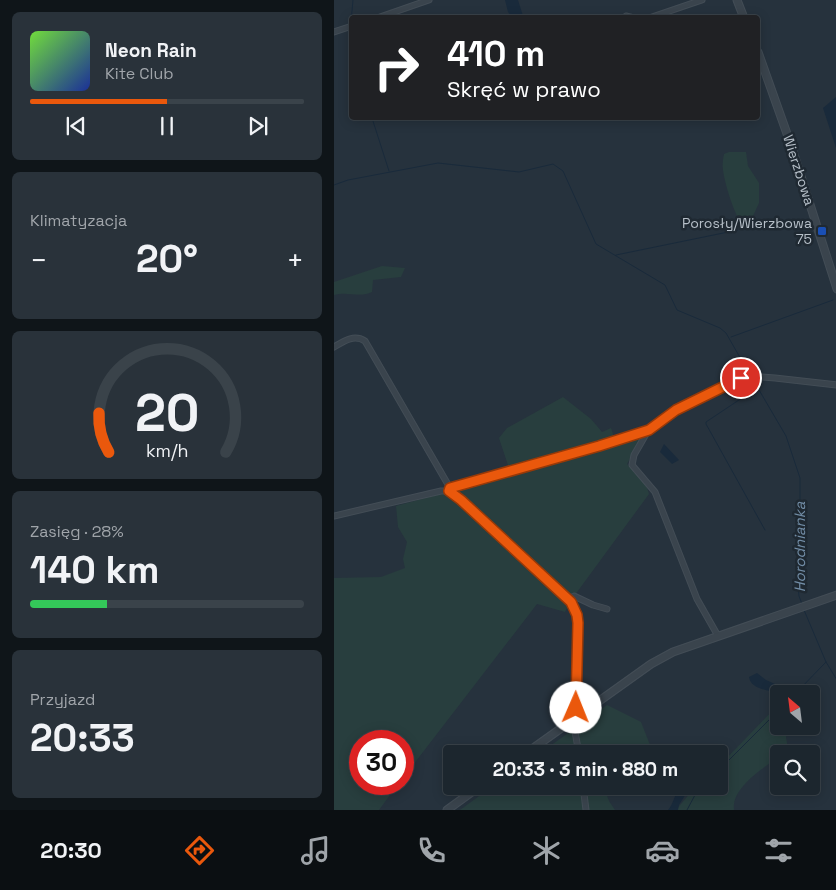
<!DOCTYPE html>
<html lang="pl">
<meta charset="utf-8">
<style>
:root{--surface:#1c262e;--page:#29323a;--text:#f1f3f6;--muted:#a0a5aa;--line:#3a434a;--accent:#ea580c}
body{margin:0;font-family:"Space Grotesk",sans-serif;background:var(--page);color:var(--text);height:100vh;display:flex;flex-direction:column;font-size:19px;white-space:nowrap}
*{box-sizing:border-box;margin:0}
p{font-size:16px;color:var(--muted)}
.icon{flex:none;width:28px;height:28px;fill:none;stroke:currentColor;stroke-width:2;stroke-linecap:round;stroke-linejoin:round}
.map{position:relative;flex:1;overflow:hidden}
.side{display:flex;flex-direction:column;gap:12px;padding:12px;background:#0f1519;width:334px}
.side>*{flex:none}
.top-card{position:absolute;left:15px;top:15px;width:411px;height:105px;border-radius:5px;box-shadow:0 2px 12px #0003,0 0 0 1px var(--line);background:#202124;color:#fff;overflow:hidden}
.needle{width:32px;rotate:332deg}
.controls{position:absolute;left:436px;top:685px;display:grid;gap:10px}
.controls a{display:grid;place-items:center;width:50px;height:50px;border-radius:5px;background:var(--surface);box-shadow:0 2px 12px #0003,0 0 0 1px var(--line);font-size:25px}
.speed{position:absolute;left:15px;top:730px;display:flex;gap:10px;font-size:25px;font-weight:700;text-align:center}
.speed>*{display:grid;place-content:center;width:65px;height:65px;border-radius:50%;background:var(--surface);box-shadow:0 2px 12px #0003,0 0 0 1px var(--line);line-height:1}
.speed .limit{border:8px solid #d22;background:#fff;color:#111}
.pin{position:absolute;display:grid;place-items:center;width:42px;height:42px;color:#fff;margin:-21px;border:2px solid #fff;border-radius:50%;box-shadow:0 1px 5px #0007}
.me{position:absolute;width:55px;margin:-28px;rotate:1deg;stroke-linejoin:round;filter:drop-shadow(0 0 4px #0008)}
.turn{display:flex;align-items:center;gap:18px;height:105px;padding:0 15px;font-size:22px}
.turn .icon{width:65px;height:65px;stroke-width:2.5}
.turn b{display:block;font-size:35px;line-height:42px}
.big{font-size:38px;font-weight:800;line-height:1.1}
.side .card{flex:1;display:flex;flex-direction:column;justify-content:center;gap:8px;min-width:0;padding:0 18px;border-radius:8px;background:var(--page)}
.side .dial{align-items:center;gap:0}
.dial svg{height:130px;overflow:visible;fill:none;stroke:var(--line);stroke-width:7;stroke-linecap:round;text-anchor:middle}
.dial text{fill:var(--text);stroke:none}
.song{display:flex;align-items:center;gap:15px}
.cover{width:60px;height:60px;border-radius:8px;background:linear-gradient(135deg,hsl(100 70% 55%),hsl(230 70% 35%))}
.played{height:5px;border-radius:2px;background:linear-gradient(90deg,var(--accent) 50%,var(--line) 50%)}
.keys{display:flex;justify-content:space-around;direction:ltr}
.heat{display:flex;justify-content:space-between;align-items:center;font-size:28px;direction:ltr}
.charge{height:8px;border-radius:4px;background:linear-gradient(90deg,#34c759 28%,var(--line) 0)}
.trip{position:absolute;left:109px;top:745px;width:285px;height:50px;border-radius:5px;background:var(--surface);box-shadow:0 2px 12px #0003,0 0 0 1px var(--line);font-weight:800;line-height:50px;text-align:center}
.menu{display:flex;height:80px;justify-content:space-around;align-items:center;background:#0b0f12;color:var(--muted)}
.menu .icon{width:35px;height:35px}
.menu .active{color:var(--accent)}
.menu b{font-size:22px;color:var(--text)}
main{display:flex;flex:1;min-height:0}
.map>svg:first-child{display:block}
.green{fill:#283e3e}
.water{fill:#192a3b}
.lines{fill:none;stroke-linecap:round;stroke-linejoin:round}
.stream{stroke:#192a3b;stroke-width:1}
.minor-casing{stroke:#434d56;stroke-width:7}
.tertiary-casing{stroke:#434d56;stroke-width:9}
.minor{stroke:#3a444d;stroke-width:5}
.tertiary{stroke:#3a444d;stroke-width:7}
.route-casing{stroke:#983908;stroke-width:12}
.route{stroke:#ea580c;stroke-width:9}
.transit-dot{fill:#1a4fb4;stroke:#1f2932;stroke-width:2}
.labels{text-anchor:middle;stroke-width:5;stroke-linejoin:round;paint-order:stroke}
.street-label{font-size:14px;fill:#b6bfc8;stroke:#1f2932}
.poi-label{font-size:14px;fill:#b6bfc8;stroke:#1f2932;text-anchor:end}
.water-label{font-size:15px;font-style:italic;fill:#718ca5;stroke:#1f2932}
</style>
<main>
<section class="side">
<div class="card">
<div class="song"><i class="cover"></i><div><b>Neon Rain</b><p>Kite Club</p></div></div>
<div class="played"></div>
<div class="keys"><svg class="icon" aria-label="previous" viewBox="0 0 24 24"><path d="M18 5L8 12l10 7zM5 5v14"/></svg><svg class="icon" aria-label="pause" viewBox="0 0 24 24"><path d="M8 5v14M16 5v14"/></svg><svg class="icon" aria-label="next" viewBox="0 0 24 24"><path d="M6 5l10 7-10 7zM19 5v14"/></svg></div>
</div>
<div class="card"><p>Klimatyzacja</p>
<div class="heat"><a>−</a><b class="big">20°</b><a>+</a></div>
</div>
<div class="card dial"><svg viewBox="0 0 100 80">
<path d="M14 69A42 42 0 1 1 86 69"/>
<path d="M14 69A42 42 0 0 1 8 45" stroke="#ea580c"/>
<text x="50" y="56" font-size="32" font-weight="700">20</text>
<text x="50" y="72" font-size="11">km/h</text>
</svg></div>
<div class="card"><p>Zasięg · 28%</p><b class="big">140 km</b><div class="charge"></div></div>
<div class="card"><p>Przyjazd</p><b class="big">20:33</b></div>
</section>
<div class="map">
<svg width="503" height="810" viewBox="0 0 503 810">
<rect width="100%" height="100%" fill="#26323d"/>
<!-- green -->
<g class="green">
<path d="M395,152H412L414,166L425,183V203L419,216L409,225C401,218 390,181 389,170C388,165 389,159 390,154Z"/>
<path d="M48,266L71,268L67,277L39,280L38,292C26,298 13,291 0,295V282Z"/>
<path d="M229,397L257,419L268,432L277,428L282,443L309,435L293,464L312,484L315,494L238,599L231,612L203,604L69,778V741H26V784H64L45,810H0V578L47,577L71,568L69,559L73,542L64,527L62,506L121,490L174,465L165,438L173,428Z"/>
<path d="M445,704V726H455L452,737L454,749L450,754H445V757C429,768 397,788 400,810H342L362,786H385V766Z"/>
<path d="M273,705L307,722L318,750L316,754H205Z"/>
<path d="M159,786H276L272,793L275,801L281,810H126Z"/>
</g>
<!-- water -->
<g class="water">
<path d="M171,0H184L189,16L178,17L174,12Z"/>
<path d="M502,97L503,148H502L489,108Z"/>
<path d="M330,444L345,460L338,464L326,452Z"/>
<path d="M423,673L432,680L450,688L449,694C438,690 417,691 415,677Z"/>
<path d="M351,786L355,789L345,805L344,810H334C339,805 341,794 345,787Z"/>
</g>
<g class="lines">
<!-- stream -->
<g class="stream">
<path d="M17,22L19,0"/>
<path d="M17,30L18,55"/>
<path d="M38,118L55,171"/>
<path d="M0,185L14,180L104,163L185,172L219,164L229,171L262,244L331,285L343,310L386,328L392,333L416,375"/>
<path d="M282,255L404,230"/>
<path d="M397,337L499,300"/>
<path d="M418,378L452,436L466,478V520L469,533L463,576L465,596L468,604"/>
<path d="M423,388L372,422V424L431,530"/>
<path d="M470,610L492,662L503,680"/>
<path d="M461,694L492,662"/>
<path d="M385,770L445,710"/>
<path d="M353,810L361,795L369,786"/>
</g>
<defs>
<g id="minor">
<path d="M292,16L300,18"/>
<path d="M43,18L95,0"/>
<path d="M315,18L368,0"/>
<path d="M0,32L18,26"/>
<path d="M0,347C10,341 20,334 31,341L116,488L115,491"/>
<path d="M116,488L265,446L314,430"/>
<path d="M0,516L107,491H115L127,500L237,602L243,615L244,623L241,703L246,714"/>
<path d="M235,599L240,596L259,605L273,609"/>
<path d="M384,636L363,599L321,492L298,465L300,455L315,429L323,423L342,410L412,376L441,378L503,385"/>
<path d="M237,721L240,726L245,754"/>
<path d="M249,786L252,810"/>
</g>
<g id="tertiary">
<path d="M403,0L410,18"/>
<path d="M424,52L457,145L503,289"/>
<path d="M191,754L317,664L339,652L503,595"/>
<path d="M113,810L146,786"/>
</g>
</defs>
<!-- minor casing -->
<use href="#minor" class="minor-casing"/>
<!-- tertiary casing -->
<use href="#tertiary" class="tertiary-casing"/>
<!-- minor -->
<use href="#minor" class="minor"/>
<!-- tertiary -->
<use href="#tertiary" class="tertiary"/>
</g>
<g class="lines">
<defs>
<path id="route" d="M242,708L244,623L243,615L237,602L127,500L115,491L116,488L265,446L315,430L342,410L407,378"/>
</defs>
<!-- route casing -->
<use href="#route" class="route-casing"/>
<!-- route -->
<use href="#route" class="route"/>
</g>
<!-- markers -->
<rect class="transit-dot" x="483" y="226" width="10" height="10" rx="2.5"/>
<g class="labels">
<!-- street labels -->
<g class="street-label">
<text transform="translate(465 170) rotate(72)" y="5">Wierzbowa</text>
</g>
<!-- poi labels -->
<g class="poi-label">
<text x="478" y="228">Porosły/Wierzbowa<tspan x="478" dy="16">75</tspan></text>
</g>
<!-- water labels -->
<g class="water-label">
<text transform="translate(466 547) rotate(-90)" y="5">Horodnianka</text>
</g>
</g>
</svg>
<div class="controls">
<a><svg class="needle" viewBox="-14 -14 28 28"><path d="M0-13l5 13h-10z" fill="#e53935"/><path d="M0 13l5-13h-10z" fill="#a0a5aa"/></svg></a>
<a><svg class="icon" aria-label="search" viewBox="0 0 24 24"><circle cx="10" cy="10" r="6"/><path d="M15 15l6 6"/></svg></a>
</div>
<div class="speed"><div class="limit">30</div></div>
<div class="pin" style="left:407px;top:378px;background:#d93025"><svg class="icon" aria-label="arrive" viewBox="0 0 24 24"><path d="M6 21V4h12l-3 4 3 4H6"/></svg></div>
<svg class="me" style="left:242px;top:708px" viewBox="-20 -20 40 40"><circle r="19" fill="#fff"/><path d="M0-13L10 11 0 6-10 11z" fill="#ea580c"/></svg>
<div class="trip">20:33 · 3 min · 880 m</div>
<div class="top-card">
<div class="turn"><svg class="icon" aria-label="right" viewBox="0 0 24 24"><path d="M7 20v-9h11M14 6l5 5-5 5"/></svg><div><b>410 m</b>Skręć w prawo</div></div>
</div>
</div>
</main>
<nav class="menu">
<b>20:30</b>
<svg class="icon active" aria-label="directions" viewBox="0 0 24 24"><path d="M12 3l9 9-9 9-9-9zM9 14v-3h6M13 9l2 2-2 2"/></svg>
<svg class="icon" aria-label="music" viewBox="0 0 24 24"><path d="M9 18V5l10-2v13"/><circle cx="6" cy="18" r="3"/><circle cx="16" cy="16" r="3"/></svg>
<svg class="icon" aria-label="phone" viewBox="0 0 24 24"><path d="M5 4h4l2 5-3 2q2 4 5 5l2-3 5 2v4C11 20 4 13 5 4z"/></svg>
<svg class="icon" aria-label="climate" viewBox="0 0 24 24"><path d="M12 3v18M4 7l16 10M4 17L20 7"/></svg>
<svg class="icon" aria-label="car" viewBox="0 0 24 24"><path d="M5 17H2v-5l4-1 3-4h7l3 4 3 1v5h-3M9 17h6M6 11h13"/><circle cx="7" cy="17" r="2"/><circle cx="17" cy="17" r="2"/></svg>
<svg class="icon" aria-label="filters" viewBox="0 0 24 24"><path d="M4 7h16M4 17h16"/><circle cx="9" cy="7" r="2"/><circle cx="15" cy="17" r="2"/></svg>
</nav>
